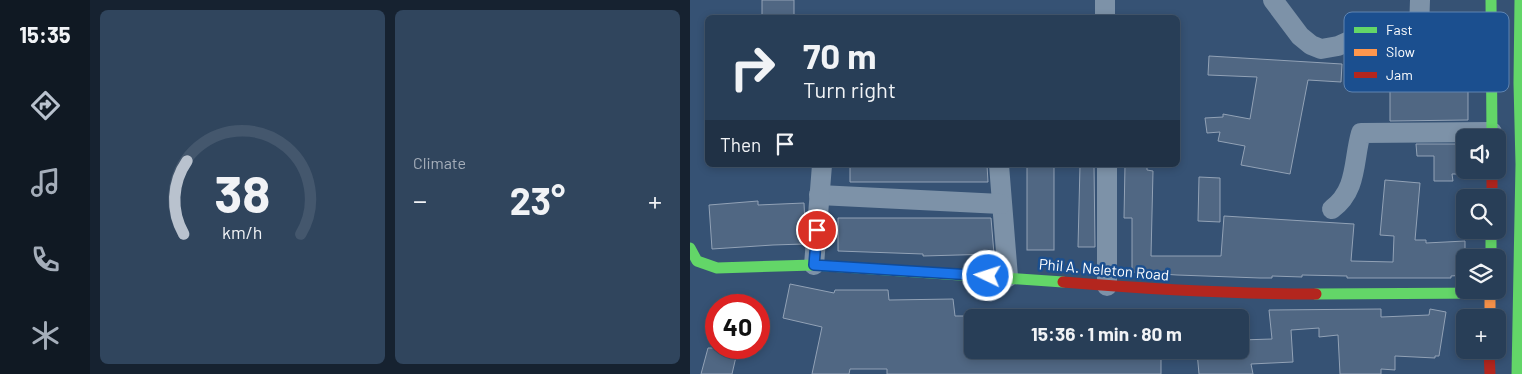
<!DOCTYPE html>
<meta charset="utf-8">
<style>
:root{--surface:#283e57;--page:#30455d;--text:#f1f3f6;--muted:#a5aeba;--line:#44576d;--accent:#b9c2ce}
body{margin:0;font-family:Barlow,sans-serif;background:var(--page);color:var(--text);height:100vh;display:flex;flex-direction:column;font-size:19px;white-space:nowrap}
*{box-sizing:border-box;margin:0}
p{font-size:16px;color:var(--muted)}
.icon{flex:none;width:28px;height:28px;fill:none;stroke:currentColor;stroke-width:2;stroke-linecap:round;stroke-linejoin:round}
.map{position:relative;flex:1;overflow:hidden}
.drawer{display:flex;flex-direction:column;gap:10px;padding:10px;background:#162230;width:600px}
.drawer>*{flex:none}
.top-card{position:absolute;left:15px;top:15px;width:475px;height:152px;border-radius:8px;box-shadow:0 2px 8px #0003,0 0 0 1px var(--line);background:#283e57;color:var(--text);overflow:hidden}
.buttons{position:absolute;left:766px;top:129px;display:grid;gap:10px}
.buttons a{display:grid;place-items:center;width:50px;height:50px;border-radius:8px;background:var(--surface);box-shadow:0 2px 8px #0003,0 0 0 1px var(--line);font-size:25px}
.speed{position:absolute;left:15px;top:294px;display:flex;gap:10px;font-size:25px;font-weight:700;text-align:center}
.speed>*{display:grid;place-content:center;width:65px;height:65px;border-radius:50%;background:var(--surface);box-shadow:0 2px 8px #0003,0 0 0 1px var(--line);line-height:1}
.speed .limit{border:8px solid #d22;background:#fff;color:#111}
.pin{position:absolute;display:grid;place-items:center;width:42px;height:42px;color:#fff;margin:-21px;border:2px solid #fff;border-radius:50%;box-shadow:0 1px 5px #0007}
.me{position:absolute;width:55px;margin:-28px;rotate:274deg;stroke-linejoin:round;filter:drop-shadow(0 0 4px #0008)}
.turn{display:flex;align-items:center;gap:18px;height:105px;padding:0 15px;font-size:22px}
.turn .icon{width:65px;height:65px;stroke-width:2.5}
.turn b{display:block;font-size:35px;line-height:42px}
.then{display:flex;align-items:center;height:48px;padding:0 15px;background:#0003;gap:10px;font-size:19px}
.big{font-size:38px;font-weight:700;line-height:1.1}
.drawer .tile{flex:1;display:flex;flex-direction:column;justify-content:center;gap:8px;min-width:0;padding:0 18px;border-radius:8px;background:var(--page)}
.drawer .dial{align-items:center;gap:0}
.dial svg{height:130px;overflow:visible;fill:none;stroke:var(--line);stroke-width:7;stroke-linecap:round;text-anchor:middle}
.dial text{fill:var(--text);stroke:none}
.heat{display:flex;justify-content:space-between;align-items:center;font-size:28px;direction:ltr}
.drawer .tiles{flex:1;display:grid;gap:10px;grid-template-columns:repeat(2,1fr)}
.trip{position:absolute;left:274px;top:309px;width:285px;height:50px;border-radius:8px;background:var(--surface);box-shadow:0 2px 8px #0003,0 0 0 1px var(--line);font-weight:700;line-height:50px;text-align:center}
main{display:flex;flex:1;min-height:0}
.tab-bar{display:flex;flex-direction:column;width:90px;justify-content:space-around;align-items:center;background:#101923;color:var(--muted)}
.tab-bar .icon{width:35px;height:35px}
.tab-bar .selected{color:var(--accent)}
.tab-bar b{font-size:22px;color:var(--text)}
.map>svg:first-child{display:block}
.building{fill:#506783;stroke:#92a2b6}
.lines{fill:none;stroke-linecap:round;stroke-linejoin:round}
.street{stroke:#7d92a8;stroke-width:20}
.fast{stroke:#63d668;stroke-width:11}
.slow{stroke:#ff974d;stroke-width:11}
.jam{stroke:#b3261e;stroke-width:11}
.route-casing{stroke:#114b97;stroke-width:12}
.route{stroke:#1a73e8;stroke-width:9}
.labels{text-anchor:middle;stroke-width:5;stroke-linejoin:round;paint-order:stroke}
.street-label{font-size:15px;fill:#fff;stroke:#1b4f8f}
.key{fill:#1b4f8f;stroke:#5f84b1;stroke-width:1}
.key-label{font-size:14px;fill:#fff}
</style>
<main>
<nav class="tab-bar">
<b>15:35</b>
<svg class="icon selected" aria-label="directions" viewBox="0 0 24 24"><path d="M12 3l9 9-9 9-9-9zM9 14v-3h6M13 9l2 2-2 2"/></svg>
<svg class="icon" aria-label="music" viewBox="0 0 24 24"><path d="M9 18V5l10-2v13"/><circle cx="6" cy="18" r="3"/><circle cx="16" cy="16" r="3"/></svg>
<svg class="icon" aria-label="phone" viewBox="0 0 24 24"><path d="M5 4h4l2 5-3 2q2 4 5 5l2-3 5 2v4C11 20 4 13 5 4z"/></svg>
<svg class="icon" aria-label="climate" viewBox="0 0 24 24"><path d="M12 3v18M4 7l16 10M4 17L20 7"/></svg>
</nav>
<section class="drawer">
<div class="tiles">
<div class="tile dial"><svg viewBox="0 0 100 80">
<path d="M14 69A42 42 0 1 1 86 69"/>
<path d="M14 69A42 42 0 0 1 16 24" stroke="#b9c2ce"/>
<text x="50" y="56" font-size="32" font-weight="700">38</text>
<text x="50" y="72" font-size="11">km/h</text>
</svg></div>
<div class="tile"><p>Climate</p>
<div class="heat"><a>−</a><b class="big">23°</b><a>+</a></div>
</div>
</div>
</section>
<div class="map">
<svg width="832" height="374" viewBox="0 0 832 374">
<rect width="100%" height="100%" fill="#365274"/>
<!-- building -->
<g class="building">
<rect x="72" y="0" width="32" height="18"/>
<path d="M741,49H776V66H786V91H778V120L700,121V73H711L710,59L741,57Z"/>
<path d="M519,56L652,64L651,82L618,80L600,174L551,165L555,146L528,141L530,132L517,133L515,118L533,117V114L560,119L567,77L518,75Z"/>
<path d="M726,144H769L770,174H762L763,181H744V156H727Z"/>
<path d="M160,165H297L298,182H160Z"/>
<rect x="337" y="165" width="27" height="85"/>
<path d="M390,165H404L405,247H388Z"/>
<path d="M435,165H457V170L463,171L461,256H531L534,216L664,224L661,261L703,262L704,236L690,235L695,180L730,183L725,240H736V243L775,241V275L761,276V278H657V276L612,275V277L582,276V278H570L487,275L442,272V218H434Z"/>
<path d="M509,177L530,178V222L508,221Z"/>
<path d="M68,201V205L114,203L115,224L114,244L83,245L22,249L19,205Z"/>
<path d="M148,218H301L304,254L233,256V254L148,251Z"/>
<path d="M100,284L144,293L145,290H198L199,300L263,299L265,316H282V350H471V374H197V369H160L159,374H122L132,327L93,318Z"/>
<path d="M691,309V317L739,315L740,309L756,312L749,356H745V358L705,356V370L691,369V374H650L648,335L629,337V328L601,330L603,362L561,364L563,374H509L507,352H511V350H550V340L582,339L579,310Z"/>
<path d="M18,348H48L42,374H11Z"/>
</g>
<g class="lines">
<!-- street -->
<g class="street">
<path d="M415,0V18"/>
<path d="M583,0L610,36L621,45L631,49L648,46L668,37L702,29H729L801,23"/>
<path d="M729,29L730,0"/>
<path d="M309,165L318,277"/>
<path d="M417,165V286"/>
<path d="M129,195L311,204"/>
<path d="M642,209C668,190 663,160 671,133L802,132"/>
<path d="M124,265L132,165"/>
</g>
<!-- fast -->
<g class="fast">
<path d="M801,0L802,138"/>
<path d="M801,230V258"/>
<path d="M0,248L7,261L27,268L124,265L373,282"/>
<path d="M626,294L800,293"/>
<path d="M827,374L831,164L829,83L830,0"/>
</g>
<!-- slow -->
<path class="slow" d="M800,290V318"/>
<!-- jam -->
<g class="jam">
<path d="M802,170V198"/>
<path d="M373,282C458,289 541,294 626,294"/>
<path d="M799,350L800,374"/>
</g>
</g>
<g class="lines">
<defs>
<path id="route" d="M127,230L124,265L298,276"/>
</defs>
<!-- route casing -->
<use href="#route" class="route-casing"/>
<!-- route -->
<use href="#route" class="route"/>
</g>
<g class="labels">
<!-- street labels -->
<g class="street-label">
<text transform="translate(414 270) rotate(5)" y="5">Phil A. Neleton Road</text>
</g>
</g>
<!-- legend -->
<rect x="654" y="12" width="165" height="80" rx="8" class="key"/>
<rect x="664" y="27" width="23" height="6" fill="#63d668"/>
<rect x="664" y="49" width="23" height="7" fill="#ff974d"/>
<rect x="664" y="72" width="23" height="6" fill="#b3261e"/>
<g class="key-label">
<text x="696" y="35">Fast</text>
<text x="696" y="57">Slow</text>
<text x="696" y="80">Jam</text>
</g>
</svg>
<div class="buttons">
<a><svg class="icon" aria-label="sound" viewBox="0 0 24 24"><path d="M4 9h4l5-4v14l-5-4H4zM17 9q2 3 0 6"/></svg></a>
<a><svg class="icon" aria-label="search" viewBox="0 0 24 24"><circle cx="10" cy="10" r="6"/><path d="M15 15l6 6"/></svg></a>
<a><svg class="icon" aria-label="layers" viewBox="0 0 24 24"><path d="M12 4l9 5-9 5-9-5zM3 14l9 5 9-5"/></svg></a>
<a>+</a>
</div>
<div class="speed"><div class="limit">40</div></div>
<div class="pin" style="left:127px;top:230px;background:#d93025"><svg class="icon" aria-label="arrive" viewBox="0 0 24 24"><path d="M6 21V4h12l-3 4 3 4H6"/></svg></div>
<svg class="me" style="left:298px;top:276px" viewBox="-20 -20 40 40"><circle r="17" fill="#1a73e8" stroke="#fff" stroke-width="3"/><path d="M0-11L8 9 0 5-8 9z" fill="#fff"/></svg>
<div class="trip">15:36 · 1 min · 80 m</div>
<div class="top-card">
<div class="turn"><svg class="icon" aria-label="right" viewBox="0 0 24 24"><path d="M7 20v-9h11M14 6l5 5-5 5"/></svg><div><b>70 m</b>Turn right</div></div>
<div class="then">Then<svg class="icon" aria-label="arrive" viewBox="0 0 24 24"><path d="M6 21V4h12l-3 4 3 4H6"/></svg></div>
</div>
</div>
</main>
